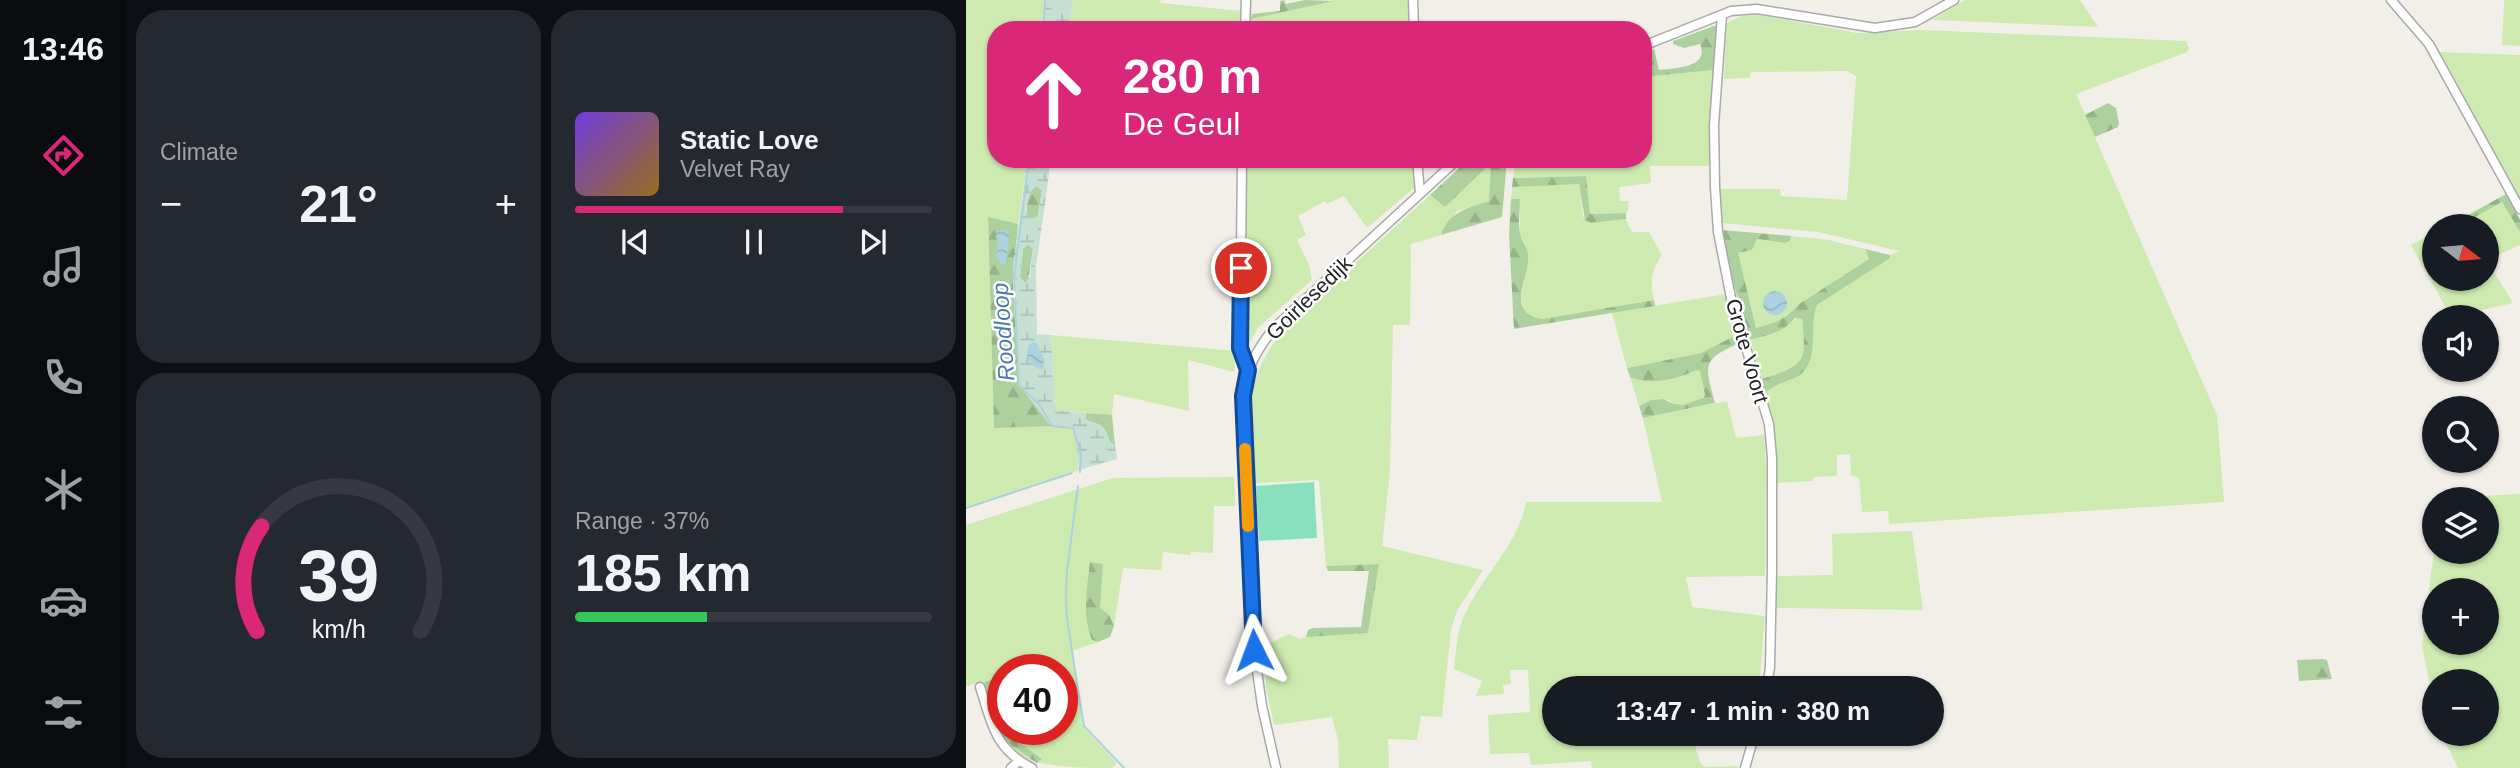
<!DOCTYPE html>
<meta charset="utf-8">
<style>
:root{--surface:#171b24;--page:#242831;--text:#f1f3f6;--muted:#9ea1a6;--line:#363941;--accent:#db2777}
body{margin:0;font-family:Arial,sans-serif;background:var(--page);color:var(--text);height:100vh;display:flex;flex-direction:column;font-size:26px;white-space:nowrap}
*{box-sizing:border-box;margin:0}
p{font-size:23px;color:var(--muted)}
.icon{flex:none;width:38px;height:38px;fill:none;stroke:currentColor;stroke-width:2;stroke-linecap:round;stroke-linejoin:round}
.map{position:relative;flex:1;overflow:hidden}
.panel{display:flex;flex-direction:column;gap:10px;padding:10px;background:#0d0f14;width:840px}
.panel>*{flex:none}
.top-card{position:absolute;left:21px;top:21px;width:665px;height:147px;border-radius:28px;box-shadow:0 2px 5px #0004;background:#db2777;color:#fff;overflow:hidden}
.needle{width:46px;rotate:106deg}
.tools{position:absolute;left:1456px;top:214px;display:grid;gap:14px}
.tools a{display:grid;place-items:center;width:77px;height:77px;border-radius:50%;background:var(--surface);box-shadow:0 2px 5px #0004;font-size:35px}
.speed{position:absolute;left:21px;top:654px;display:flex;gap:14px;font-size:35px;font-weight:700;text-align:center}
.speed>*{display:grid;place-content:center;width:91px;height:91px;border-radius:50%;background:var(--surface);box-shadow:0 2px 5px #0004;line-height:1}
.speed .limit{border:10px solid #d22;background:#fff;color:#111}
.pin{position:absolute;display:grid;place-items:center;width:60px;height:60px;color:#fff;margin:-30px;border:4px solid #fff;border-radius:50%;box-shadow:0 2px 7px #0007}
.me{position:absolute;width:77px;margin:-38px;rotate:357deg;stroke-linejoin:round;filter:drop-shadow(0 0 5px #0008)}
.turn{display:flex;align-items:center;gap:24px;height:147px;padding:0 21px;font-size:32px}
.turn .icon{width:91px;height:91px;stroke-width:2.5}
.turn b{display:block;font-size:49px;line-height:60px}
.big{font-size:52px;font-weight:800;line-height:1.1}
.panel .tile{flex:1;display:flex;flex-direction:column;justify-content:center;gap:10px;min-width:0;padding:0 24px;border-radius:28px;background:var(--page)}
.panel .dial{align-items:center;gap:0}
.dial svg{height:182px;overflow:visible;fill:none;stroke:var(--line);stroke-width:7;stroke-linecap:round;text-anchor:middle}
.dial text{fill:var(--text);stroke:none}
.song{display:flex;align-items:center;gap:21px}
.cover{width:84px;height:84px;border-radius:10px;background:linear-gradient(135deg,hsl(260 70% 55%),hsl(40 70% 35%))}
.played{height:7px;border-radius:4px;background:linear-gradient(90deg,var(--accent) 75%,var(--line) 75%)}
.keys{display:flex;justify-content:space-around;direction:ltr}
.heat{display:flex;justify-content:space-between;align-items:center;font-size:38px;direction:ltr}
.charge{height:10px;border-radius:5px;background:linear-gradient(90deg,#34c759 37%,var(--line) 0)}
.panel .tiles{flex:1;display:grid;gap:10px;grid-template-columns:repeat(2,1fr)}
.trip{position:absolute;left:576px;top:676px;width:402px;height:70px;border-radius:35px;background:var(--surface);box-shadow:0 2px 5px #0004;font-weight:800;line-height:70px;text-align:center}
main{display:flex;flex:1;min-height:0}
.menu{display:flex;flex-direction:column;width:126px;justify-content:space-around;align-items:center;background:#090b0e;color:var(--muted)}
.menu .icon{width:49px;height:49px}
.menu .on{color:var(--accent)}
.menu b{font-size:32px;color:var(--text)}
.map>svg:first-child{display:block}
.grass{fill:#cdebb0;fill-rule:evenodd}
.forest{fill:url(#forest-firs)}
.wetland{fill:url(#wetland-marsh);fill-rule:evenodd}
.pitch{fill:#88e0be}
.water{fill:url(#water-waves)}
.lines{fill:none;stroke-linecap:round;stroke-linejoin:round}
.stream{stroke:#aad3df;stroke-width:2}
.minor-casing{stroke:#a9a9a9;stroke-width:11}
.minor{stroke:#fff;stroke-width:8}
.route-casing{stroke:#114b97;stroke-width:18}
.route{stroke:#1a73e8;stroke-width:12}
.slow{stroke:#f59e0b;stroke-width:12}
.labels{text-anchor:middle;stroke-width:5;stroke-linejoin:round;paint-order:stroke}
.street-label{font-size:21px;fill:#222;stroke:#fff}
.water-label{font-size:23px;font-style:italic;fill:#4a7aab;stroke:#fff}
</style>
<main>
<nav class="menu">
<b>13:46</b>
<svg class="icon on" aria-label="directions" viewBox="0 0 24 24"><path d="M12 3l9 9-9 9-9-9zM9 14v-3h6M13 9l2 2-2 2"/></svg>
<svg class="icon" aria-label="music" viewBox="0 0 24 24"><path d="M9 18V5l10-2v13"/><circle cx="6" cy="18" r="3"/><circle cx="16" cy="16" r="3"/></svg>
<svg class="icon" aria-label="phone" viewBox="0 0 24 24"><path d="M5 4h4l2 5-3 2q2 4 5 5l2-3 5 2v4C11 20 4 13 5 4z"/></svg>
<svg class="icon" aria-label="climate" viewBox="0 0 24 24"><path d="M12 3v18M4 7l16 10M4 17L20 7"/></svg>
<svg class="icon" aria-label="car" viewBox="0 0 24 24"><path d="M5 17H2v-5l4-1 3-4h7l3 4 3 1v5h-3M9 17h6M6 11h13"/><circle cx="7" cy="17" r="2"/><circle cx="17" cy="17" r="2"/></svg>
<svg class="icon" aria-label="filters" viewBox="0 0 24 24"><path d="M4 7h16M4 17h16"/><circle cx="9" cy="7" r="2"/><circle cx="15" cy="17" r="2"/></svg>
</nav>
<section class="panel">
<div class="tiles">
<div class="tile"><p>Climate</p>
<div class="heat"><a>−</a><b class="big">21°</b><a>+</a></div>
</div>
<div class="tile">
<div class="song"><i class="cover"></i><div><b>Static Love</b><p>Velvet Ray</p></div></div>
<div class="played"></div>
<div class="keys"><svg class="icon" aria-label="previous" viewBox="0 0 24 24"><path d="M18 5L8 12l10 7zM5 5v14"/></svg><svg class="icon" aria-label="pause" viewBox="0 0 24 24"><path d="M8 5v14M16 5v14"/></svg><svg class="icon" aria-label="next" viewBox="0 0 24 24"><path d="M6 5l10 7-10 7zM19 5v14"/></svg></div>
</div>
<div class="tile dial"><svg viewBox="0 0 100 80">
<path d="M14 69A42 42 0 1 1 86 69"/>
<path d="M14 69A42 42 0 0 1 16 23" stroke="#db2777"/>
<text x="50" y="56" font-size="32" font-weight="700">39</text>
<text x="50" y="72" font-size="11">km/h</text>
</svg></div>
<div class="tile"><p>Range · 37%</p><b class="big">185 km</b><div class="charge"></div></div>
</div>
</section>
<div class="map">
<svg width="1554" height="768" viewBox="0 0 1554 768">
<defs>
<pattern id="forest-firs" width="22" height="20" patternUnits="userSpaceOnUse" patternTransform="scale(1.75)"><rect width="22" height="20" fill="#add19e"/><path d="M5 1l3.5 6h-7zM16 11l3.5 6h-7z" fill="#95b388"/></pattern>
<pattern id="wetland-marsh" width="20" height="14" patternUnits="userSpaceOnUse" patternTransform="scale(1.75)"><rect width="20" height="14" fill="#c6e0d4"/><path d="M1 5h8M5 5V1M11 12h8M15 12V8" fill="none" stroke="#aac0b6"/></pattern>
<pattern id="water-waves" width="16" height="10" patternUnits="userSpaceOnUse" patternTransform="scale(1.75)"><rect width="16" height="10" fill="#aad3df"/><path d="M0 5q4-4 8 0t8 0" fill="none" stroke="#92b5bf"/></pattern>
</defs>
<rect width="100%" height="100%" fill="#f2efe9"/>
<!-- grass -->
<g class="grass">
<path d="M0,0H78L76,30H30V159H62L52,224L22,218L28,427L105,425C110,439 113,455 113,470L0,508Z"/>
<path d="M107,0H194L195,3L276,11V30H102Z"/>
<path d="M367,0H445V30H285V19Z"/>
<path d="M999,0H1114L1132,27L966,20Z"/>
<path d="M1538,0H1554V46L1536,45Z"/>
<path d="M794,15L891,33L956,30L1220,41L1223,48L1221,52L1110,94L1251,415L1258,502L923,524L922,511L896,512L893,477L885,476L884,454L871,455V476L848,477L847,481L809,483L804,416L799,393L807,385L829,377L846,351L847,313L851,305L923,258L924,255L933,251L852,232L756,223L754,189H814L815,196L881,200L890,76L881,71L785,72L784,78L758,79L761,23L775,16Z"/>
<path d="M1474,52L1554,55V198Z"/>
<path d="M748,70L743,166H684L685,183L653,187L654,201H663L662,211L660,213L624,214L619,176L547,178L549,159H677V77Z"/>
<path d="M281,159H448L449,187L401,228L378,196L361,204L359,201L332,216L340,235L331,240L343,264L346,280L292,328L281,347L278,222Z"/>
<path d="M525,163L527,164L523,201L491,211L475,235L445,244L444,325H427L424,471L416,546L517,570L491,611L485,629L476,717L455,716L451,740L422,739L423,768H373L372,740L366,717L308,725L300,688L298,646L323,634L334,639L346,635L402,633L413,564L360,566L353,480L289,483C286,416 273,383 320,327L464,195L479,207Z"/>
<path d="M609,183L613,184L617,217L625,223L660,219L666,232H683L696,255C685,271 684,282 688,300L576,319L565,317L558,310L555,300L560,269L559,244L554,234V200L545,199L546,187Z"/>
<path d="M1536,202L1554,232V245L1521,260L1547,303L1485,317L1445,245L1468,233V278H1521V226H1493Z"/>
<path d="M825,236L863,240L899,249L903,259L833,304L822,315L811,322L790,328L771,253C781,249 787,250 791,239L819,243L824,241ZM810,291L821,300L818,311L809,315L802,312L798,308L804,292Z"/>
<path d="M760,294L772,334L735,353L661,368L646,313Z"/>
<path d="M833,317L836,319C841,364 838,365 796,379L784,340L808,334Z"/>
<path d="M85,335L270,351L268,372L222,360L223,411L148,394L146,415L90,410Z"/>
<path d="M730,370L734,371L739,395C732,403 716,408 706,403C705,402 704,400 702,400C692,397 682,402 673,406L664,377C686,386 709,381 730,370Z"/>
<path d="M761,401L770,438L798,435L800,467L799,576L720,577L726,607L799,616L793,688H731L723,683L721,688H588V733H715L726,737L735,764L740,767L772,766L771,768H626L625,761L565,765L563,753L524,754L522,715L564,712L562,670H544L545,684L537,685L538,694L510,696L516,681L488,669C490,653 490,636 496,621C512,579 552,547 560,502H696L677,418Z"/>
<path d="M268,477L269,506H248L247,553L225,552L224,555L197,552L195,570L157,568L148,626L143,615L133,608L137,565L124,563L126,639L132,642L106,651L117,727L151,763L146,768C112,768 65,768 41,748C35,739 31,728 26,718H29C36,740 52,750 71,763L75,759L39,730H96V670H37V722L25,680L0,686V525L147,478Z"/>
<path d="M1554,494V768H1492L1475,733H1521V681H1468V704L1456,647L1468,551H1521V499L1476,498ZM1468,590H1521V642H1468Z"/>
<path d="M946,531L957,610L810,608V576L867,575L866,534Z"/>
</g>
<!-- forest -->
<g class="forest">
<path d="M318,0L320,4L339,0L367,1L285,19L286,14L314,11V1Z"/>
<path d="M748,26L752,27L748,70L677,77V53L688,49L693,70C709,68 744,68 734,44L718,48L707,44V41Z"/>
<path d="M1142,103L1150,108L1153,123L1152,127L1129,137L1119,115Z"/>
<path d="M503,159H541L536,217L475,235C482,212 502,208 523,201L525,163L479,207L464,195Z"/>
<path d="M620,176L624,214L660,213V219L625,223L619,220L613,184L546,187L547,178Z"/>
<path d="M70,186L76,190L72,216L67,219L62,217C59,209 62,191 70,186Z"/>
<path d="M1540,194L1554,219V232L1536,202L1493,226H1482Z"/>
<path d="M545,199H554C554,210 552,223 554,233C555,240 561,246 562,254C565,277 537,312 576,319L688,300L689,306L548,329L543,234Z"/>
<path d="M22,217L52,224L47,286L53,384L85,426L28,428Z"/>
<path d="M756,230L825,236L824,241L819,243L791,239L786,250L772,253L790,328L810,322L822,315L833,304L903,259L899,249L924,255V258L851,305C843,325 853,354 838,371C828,382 811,381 799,393L796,379C838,365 841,364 836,319L829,318C816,333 802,336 783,340L756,241Z"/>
<path d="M62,244L67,249L62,282L59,283L54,277L57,249Z"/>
<path d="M772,334L774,343C735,360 739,364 749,403L677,418L673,406L685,400L697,399L708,404L717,405L737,398L739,395L734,371L730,370C710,380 685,386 664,377L661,368L735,353Z"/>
<path d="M120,413L146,415L149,446L143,441L139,430L119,419Z"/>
<path d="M124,562L137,564L134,608L143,615L148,626L144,637L132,642L126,640C116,615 121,588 124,562Z"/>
<path d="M413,564L402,633L340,637L342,630L347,628L395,627L403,571H362L360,566Z"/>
<path d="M1357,659L1361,660L1366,679L1333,681L1331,660Z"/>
<path d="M25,680L37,722V730L76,759L71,763L46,746L34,733L18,682Z"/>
</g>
<!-- wetland -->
<g class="wetland">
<path d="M78,0H107L102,30H76Z"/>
<path d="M62,159H85L70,268L71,334L85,335L90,410L120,413L119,419C124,422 131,422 136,426C143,432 141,441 149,446L151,459L113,470C113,454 109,441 106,426H85L53,384L47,265ZM70,186L76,190L72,216L67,219L62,217C58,209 62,191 70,186ZM62,244L67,249L64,277L59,283L54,277L57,249Z"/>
</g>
<!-- pitch -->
<path class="pitch" d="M348,482L351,538L293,541L290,486Z"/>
<!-- water -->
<g class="water">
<path d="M35,229L41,231L43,235L40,263L36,265L30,257L33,244L29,235Z"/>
<circle cx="809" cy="303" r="12"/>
<path d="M67,342L71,344L78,359L77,369L70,368L61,357L62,346Z"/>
</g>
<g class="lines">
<!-- stream -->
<g class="stream">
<path d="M77,30L79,0"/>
<path d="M63,159L48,278L53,385L73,404L86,426L107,428L115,455L114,472"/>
<path d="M112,486L101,571L100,600L101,618L112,690L118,726L158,768"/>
<path d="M0,508L106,473"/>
</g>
<defs>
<g id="minor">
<path d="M447,0L448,30"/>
<path d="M1425,0L1463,44L1554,209"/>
<path d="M756,15L748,125L749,187L752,232L765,298L803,424L806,458V570L804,667L801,688"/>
<path d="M279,30L280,0"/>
<path d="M677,46L765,11L791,9L909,28L949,22L988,0"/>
<path d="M276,159L274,348L281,368"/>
<path d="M451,159L454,193"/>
<path d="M14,687C26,725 29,749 66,768"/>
<path d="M45,768L53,761"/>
<path d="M310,768L296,706L288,650L277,396C282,366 289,352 308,328L492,159"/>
<path d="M779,768L789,733"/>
</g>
</defs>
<!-- minor casing -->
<use href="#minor" class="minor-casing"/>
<!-- minor -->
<use href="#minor" class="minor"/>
</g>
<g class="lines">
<defs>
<path id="route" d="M275,268L274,348L282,370L277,396L288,650"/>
</defs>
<!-- route casing -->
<use href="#route" class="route-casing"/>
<!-- route -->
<use href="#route" class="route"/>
<!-- slow -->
<path class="slow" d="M279,449L282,526"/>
</g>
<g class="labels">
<!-- street labels -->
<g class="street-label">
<text transform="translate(343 298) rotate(-44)" y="7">Goirlesedijk</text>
<text transform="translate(781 351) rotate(74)" y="7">Grote Voort</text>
</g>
<!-- water labels -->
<g class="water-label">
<text transform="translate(37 332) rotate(-94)" y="8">Roodloop</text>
</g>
</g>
</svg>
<div class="tools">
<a><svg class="needle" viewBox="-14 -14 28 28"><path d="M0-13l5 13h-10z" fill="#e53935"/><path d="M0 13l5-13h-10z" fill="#9ea1a6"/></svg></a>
<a><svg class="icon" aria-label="sound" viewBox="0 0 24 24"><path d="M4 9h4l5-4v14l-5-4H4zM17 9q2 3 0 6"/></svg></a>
<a><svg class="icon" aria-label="search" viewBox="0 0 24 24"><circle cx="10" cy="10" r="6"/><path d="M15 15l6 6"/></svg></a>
<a><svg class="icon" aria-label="layers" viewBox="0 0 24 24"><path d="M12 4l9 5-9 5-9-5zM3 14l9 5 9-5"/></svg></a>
<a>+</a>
<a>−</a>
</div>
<div class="speed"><div class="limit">40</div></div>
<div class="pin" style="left:275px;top:268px;background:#d93025"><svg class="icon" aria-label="arrive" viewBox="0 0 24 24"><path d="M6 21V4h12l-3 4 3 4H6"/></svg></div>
<svg class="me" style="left:288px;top:650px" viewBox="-20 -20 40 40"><path d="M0-17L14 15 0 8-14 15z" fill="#1a73e8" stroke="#fff" stroke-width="4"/></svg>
<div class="trip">13:47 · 1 min · 380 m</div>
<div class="top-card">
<div class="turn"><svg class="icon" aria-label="ahead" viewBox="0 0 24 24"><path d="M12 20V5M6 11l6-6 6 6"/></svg><div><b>280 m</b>De Geul</div></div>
</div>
</div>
</main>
